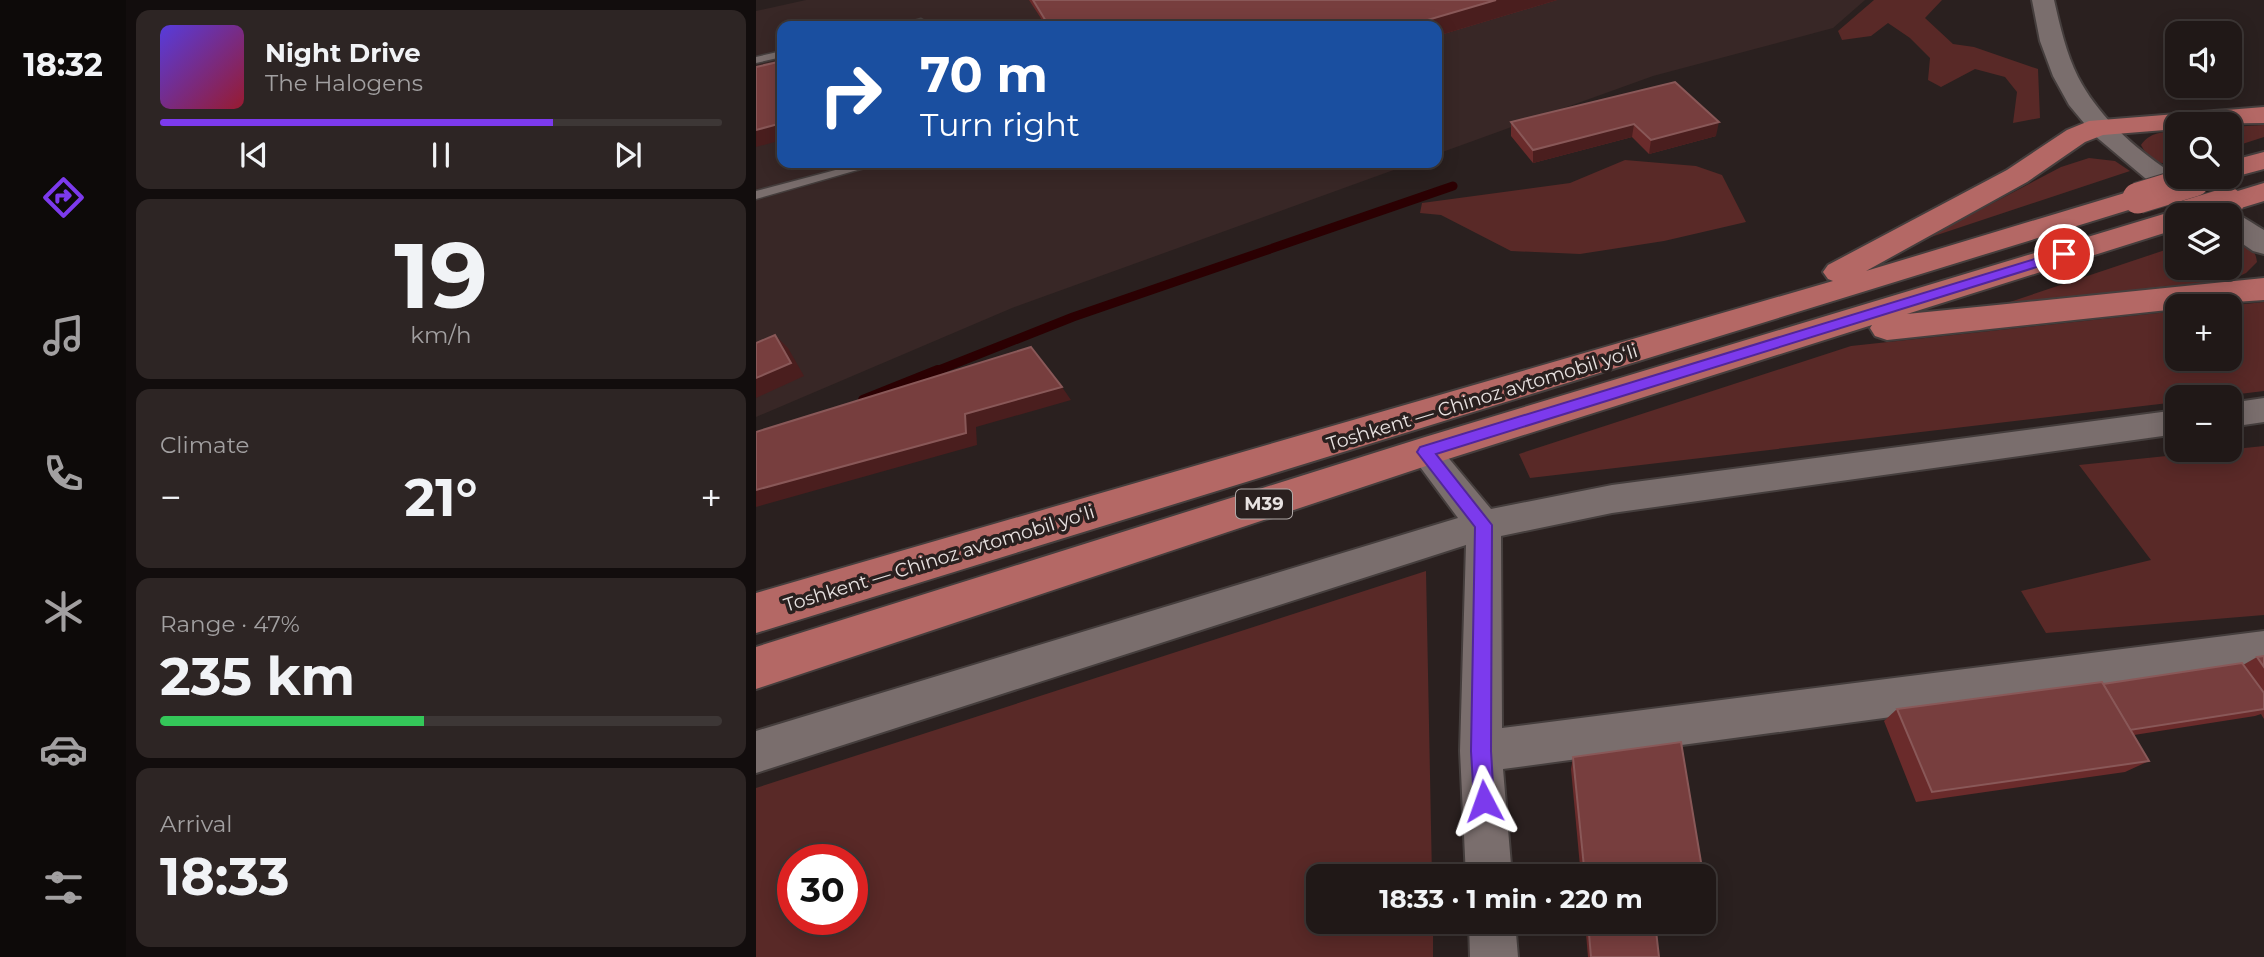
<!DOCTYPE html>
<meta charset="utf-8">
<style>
:root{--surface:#201817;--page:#2d2524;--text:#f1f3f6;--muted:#a2a0a1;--line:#3d3736;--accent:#7c3aed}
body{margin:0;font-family:Montserrat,sans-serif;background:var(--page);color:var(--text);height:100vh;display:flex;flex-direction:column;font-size:26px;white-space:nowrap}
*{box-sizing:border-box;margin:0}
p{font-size:23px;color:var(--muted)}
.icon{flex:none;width:38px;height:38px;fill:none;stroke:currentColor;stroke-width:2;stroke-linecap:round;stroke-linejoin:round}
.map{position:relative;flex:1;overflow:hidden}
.details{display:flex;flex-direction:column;gap:10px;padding:10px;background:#120d0d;width:630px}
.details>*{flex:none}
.guide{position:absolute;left:21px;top:21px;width:665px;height:147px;border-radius:14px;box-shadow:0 4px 18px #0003,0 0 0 2px var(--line);background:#1a4fa0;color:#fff;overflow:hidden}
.fabs{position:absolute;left:1409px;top:21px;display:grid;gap:14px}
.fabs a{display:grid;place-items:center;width:77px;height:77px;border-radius:14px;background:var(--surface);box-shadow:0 4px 18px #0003,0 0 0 2px var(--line);font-size:35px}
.speed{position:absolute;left:21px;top:844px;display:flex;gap:14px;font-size:35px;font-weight:700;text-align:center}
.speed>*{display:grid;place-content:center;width:91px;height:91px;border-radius:50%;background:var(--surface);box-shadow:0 4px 18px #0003,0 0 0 2px var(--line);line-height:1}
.speed .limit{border:10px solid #d22;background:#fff;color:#111}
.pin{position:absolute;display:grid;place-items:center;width:60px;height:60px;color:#fff;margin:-30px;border:4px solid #fff;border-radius:50%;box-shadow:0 2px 7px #0007}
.me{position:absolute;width:77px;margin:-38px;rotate:356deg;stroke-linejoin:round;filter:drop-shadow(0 0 5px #0008)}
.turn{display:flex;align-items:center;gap:24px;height:147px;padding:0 28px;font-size:32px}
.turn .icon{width:91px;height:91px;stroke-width:2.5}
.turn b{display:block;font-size:49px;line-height:60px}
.big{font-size:52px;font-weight:700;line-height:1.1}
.details .widget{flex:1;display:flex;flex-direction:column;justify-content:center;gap:10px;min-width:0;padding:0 24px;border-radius:14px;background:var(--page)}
.details .dial{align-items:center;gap:0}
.dial b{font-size:91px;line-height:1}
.song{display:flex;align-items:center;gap:21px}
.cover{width:84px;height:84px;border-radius:10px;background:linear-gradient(135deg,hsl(250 70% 55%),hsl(350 70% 35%))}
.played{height:7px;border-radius:4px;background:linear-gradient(90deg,var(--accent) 70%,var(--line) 70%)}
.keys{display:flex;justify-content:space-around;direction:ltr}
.heat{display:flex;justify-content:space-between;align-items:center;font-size:38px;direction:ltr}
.charge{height:10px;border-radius:5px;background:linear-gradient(90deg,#34c759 47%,var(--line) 0)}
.trip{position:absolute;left:550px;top:864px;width:410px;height:70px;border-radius:14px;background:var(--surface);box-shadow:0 4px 18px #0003,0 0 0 2px var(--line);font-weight:700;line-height:70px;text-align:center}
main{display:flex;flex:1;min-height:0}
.dock{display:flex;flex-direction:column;width:126px;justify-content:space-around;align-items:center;background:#0d0a09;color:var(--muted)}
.dock .icon{width:49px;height:49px}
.dock .selected{color:var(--accent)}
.dock b{font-size:32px;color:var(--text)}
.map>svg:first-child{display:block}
.built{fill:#382726}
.green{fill:#592927;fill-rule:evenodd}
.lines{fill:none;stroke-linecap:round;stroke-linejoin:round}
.stream-far1{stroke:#2b0002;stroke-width:9}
.stream{stroke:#2b0002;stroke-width:10}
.service-casing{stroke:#453e3d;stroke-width:3}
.minor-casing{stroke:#453e3d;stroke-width:4}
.secondary-casing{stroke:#453e3d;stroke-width:4}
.trunk-casing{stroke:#453e3d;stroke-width:4}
.service{fill:#7a6e6d;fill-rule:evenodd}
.minor{fill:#7a6e6d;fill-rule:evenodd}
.secondary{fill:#7a6e6d;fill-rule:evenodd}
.trunk{fill:#b46865;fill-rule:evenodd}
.trunk-bridge-casing{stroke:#453e3d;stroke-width:33;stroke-linecap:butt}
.trunk-bridge{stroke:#b46865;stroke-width:31}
.wall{fill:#6a2b2b}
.shaded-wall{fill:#4a1e1e}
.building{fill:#773e3e;stroke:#895858;stroke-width:2}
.route{fill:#7c3aed;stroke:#51269a;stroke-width:2}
.labels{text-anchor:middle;stroke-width:7;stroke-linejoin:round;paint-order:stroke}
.shield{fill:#2a201f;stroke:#afa8a7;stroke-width:2}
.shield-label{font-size:18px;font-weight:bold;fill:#e8e2e1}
.street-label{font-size:19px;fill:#e8e2e1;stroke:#2a201f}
</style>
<main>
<nav class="dock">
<b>18:32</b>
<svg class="icon selected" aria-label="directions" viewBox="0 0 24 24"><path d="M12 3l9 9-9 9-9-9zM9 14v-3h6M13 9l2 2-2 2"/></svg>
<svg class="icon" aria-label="music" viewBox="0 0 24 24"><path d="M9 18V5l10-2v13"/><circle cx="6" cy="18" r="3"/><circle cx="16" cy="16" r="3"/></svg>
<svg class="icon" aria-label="phone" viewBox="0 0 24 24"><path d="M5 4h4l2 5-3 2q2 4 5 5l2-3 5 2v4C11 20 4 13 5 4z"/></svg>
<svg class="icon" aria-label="climate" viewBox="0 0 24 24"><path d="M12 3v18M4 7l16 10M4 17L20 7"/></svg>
<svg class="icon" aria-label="car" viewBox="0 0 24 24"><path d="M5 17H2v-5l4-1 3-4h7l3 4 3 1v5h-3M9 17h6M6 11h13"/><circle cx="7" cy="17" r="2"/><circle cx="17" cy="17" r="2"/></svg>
<svg class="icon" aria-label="filters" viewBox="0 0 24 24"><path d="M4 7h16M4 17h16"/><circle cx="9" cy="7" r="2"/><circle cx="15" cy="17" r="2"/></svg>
</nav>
<section class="details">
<div class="widget">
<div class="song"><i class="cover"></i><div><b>Night Drive</b><p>The Halogens</p></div></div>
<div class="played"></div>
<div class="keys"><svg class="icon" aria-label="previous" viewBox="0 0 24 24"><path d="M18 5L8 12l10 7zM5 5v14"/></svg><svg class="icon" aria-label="pause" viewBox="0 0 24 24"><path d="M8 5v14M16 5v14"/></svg><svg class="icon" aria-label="next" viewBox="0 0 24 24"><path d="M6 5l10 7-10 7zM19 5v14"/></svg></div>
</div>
<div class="widget dial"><b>19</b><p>km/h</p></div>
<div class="widget"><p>Climate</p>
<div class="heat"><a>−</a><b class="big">21°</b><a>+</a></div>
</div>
<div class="widget"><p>Range · 47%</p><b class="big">235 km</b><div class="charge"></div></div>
<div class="widget"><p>Arrival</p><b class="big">18:33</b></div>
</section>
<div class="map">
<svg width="1508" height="957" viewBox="0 0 1508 957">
<rect width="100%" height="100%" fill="#2a201f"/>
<!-- built -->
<path class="built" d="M50,0H1109L1077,28L897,76L681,154V26H26V163H657L256,308L0,417V11Z"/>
<!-- green -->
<g class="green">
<path d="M1118,0H1186L1169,18L1197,44L1218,47L1282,69L1284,118L1257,123L1261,92L1249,77L1219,69L1185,87L1172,80L1174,58L1154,38L1132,23L1115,36L1086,40L1082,31Z"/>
<path d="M1508,125V137L1474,148V127Z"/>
<path d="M1421,131V163C1406,167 1392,159 1385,145C1394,132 1407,132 1421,131Z"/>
<path d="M1333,158L1359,161L1374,171L1169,239L1305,167Z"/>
<path d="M869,160L940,166L966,175L990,222L908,241L824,254L755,251L685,215L664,213L666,203L814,183Z"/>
<path d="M1474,231C1487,240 1499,245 1501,262L1490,273L1473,281L1218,314L1421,246V268H1474Z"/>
<path d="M1508,302V391L1459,397H1421V402L774,478L763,454L1095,346L1421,311V359H1474V306H1469Z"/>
<path d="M1508,446V615L1290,633L1265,591L1395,560L1323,465Z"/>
<path d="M670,571L676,877H562V922H677V957H0V788ZM37,859H96V919H37Z"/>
</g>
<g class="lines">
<!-- stream-far1 -->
<path class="stream-far1" d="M178,372L317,317L697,186"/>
<!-- stream -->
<path class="stream" d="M107,400L182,370"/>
<defs>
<g id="service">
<path d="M165,19L170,22L169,24L140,26Z"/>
<path d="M26,51V57L0,63V57Z"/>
<path d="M106,163H126L0,199V191Z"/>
</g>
<g id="minor">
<path d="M1508,398V422L1474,427V403Z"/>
<path d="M1421,410V434L856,513L745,536L746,728L1508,631V667L747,769L756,877H710L704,751L710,545L0,773V731L702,518L653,452L658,443L669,439L680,443L735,509L856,485Z"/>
<path d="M713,922H759L762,957H714Z"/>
</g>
<path id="secondary" d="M1276,0H1298C1304,26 1310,53 1322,77C1360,150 1443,189 1508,230V254L1497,251L1474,235V215H1444L1389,178L1338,135L1313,105L1297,76L1284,41Z"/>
<g id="trunk">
<path d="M1508,107V123L1421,124V129L1347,135L1329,142L1271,182L1110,271L1382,189L1392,192L1396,198L1392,204L0,633V593L1077,281L1072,279L1067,272L1072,265L1251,170L1311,130L1333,121Z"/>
<path d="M1508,152V169L1474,178L1467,177H1474V161Z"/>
<path d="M1508,183V201L1472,212L1462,209L1457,203L1462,197Z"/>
<path d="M1421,210L1433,215H1421V229L1151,314L1508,278V300L1421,306V309L1131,340L1119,336L1114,328L1116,325L673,465L0,689V647L669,437Z"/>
</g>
</defs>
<!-- service casing -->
<use href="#service" class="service-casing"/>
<!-- minor casing -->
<use href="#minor" class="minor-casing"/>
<!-- secondary casing -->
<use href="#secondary" class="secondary-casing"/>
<!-- trunk casing -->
<use href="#trunk" class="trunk-casing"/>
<!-- service -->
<use href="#service" class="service"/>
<!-- minor -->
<use href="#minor" class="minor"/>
<!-- secondary -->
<use href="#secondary" class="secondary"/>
<!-- trunk -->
<use href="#trunk" class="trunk"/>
<defs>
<g id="trunk-bridge">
<path d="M1382,198L1438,181"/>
<path d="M1433,215L1472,203"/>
</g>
</defs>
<!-- trunk-bridge casing -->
<use href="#trunk-bridge" class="trunk-bridge-casing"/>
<!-- trunk-bridge -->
<use href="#trunk-bridge" class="trunk-bridge"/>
</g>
<!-- wall -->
<g class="wall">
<path d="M273,0H801L681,36V26H290Z"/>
<path d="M919,82L960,136L893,154L876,137L777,163L755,136V122Z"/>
<path d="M1508,656V719L1505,714L1499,716L1378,735L1393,761L1369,772L1160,802L1128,721L1141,709L1347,684L1487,665L1501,657Z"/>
<path d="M817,757L947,874L945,877H825L815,769Z"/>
<path d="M829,922H899L903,957H832Z"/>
</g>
<!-- shaded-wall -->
<g class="shaded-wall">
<path d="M740,0H801L681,36V26H651Z"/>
<path d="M963,122L960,136L893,154L895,140Z"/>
<path d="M26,123V140L0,147V130Z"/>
<path d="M878,124L876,137L777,163V150Z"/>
<path d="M19,335L32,348L48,376L0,398V378Z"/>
<path d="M306,387L315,400L220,427L221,445L0,507V490L209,414Z"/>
</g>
<!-- building -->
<g class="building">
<path d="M277,0H740L651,26H293Z"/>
<path d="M26,61V123L0,130V67Z"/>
<path d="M919,82L963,122L895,140L878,124L777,150L755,122Z"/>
<path d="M19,335L35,363L0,378V343Z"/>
<path d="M275,347L306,387L209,414L210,433L0,490V432Z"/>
<path d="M1508,656V667L1501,657Z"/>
<path d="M1486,663L1508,693V709L1374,730L1347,684Z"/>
<path d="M1346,682L1393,761L1176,792L1141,709Z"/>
<path d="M925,742L947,874L909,877H829L817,757Z"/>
<path d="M832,922H899L903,957H835Z"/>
</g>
<!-- route -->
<path class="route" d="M1308,250L1313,251V257L680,454L736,525L735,751L738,801L735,809L728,812L721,809L718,801L715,751L719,527L664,456L661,452L664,447Z"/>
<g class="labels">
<!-- shield labels -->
<rect class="shield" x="480" y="489.5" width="56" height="29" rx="5"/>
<g class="shield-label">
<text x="508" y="510">M39</text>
</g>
<!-- street labels -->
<g class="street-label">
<text transform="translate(726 397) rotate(-17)" y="7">Toshkent — Chinoz avtomobil yoʻli</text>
<text transform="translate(183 558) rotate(-17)" y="7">Toshkent — Chinoz avtomobil yoʻli</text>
</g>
</g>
</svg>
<div class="fabs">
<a><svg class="icon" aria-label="sound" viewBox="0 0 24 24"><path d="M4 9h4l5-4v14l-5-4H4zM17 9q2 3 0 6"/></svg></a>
<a><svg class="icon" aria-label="search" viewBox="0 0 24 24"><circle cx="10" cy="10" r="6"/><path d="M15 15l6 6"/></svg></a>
<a><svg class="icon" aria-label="layers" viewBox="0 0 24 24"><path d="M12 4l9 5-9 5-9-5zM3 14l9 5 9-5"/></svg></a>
<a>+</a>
<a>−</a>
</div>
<div class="speed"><div class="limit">30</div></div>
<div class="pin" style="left:1308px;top:254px;background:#d93025"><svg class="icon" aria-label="arrive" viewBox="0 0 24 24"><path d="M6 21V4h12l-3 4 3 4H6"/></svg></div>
<svg class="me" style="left:728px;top:801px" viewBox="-20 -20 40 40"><path d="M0-17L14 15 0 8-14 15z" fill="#7c3aed" stroke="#fff" stroke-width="4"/></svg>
<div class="trip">18:33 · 1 min · 220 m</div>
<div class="guide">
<div class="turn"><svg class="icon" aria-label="right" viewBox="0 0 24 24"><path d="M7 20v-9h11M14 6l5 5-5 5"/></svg><div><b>70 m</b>Turn right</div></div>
</div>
</div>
</main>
